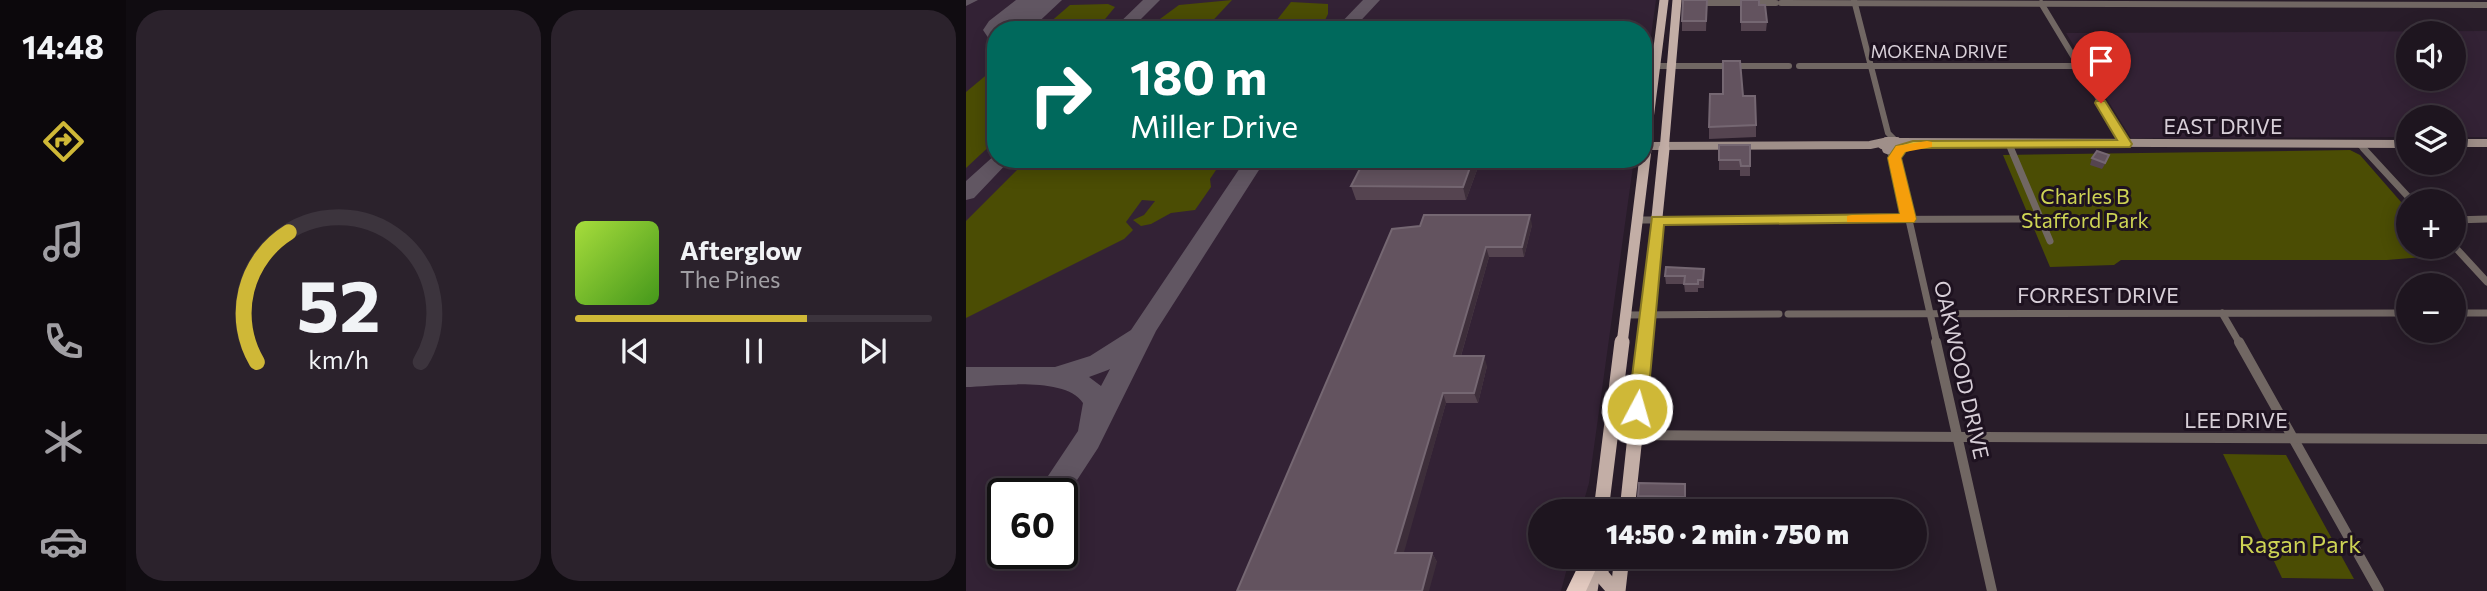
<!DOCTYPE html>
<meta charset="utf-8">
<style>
:root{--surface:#1e151f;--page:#2b222c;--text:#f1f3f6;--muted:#a19fa4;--line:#3c343d;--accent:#cfb837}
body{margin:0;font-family:Commissioner,sans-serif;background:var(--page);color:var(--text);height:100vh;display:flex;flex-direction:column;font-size:26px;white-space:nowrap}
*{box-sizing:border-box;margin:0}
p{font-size:23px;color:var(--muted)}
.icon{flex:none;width:38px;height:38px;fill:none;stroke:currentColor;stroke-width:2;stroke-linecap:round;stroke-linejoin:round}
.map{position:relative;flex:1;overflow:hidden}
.details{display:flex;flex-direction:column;gap:10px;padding:10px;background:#100c11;width:840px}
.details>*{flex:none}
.top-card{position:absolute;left:21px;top:21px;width:665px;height:147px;border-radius:28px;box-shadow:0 4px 18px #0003,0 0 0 2px var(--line);background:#00695c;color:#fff;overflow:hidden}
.buttons{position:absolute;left:1430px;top:21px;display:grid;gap:14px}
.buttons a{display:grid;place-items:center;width:70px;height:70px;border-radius:50%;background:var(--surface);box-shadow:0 4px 18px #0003,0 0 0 2px var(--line);font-size:35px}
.speed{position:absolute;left:21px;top:478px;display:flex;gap:14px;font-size:35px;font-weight:700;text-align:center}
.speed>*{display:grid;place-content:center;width:91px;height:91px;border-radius:50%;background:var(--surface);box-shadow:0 4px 18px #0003,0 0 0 2px var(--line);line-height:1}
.speed .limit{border:4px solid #111;border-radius:10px;background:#fff;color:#111}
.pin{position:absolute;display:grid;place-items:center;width:60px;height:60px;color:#fff;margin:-72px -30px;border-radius:50% 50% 50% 0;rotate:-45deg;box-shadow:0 0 7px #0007}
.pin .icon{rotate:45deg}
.me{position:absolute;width:77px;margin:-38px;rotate:6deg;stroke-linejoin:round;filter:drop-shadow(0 0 5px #0008)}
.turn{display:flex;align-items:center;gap:24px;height:147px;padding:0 28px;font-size:32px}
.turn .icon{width:91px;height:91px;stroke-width:2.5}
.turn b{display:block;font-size:49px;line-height:60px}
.details .card{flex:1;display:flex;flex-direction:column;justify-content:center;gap:10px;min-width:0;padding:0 24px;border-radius:28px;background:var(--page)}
.details .dial{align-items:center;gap:0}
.dial svg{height:182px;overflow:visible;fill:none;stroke:var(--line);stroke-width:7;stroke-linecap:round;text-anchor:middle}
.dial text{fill:var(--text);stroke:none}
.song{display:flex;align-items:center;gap:21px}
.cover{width:84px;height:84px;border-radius:10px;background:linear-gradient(135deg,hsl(80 70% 55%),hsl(100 70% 35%))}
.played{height:7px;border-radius:4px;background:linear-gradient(90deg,var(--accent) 65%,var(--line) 65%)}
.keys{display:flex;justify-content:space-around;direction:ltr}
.details .tiles{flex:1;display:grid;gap:10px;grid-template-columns:repeat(2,1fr)}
.trip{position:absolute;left:562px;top:499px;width:399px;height:70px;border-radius:35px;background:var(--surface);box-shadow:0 4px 18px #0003,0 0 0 2px var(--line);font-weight:800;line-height:70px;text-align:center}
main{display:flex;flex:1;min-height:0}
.tab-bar{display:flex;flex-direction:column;width:126px;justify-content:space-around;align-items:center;background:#0c080c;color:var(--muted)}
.tab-bar .icon{width:49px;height:49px}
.tab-bar .selected{color:var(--accent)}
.tab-bar b{font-size:32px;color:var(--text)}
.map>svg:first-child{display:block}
.built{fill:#332235;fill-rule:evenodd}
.green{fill:#4b4d04}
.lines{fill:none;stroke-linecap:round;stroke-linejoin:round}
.taxiway{fill:#615662;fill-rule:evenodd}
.runway{fill:#615662;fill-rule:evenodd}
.street-far2{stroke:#716763;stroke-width:6}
.street-far1{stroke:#716763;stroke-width:7}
.street{stroke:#716763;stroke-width:10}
.secondary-far1{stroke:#9f8f89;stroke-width:8}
.secondary{stroke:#9f8f89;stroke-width:10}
.primary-far2{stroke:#c3aea6;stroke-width:9}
.primary-far1{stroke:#c3aea6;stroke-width:11}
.primary{stroke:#c3aea6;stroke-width:15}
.highway{fill:#e4cbc1;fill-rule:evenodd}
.wall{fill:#554450}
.shaded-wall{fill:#3d2e3a}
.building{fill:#63535f;stroke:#756772;stroke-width:2}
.route{fill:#cfb837;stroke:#877824;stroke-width:2}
.slow{fill:#f59e0b}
.labels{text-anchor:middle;stroke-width:6;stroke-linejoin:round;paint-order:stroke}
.far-street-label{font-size:18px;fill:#d8cfd8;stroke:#1e1220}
.street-label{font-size:21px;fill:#d8cfd8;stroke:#1e1220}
.park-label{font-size:21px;fill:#ced454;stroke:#1e1220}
.near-park-label{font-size:24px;fill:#ced454;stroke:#1e1220}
</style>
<main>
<nav class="tab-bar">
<b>14:48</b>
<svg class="icon selected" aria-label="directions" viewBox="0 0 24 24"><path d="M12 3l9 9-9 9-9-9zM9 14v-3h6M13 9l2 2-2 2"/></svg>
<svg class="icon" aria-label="music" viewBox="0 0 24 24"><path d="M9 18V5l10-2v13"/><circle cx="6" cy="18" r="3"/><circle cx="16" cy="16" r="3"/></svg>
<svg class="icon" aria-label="phone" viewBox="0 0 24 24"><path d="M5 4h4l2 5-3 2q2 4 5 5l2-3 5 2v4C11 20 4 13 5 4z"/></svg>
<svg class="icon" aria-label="climate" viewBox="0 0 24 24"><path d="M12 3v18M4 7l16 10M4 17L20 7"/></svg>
<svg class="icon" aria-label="car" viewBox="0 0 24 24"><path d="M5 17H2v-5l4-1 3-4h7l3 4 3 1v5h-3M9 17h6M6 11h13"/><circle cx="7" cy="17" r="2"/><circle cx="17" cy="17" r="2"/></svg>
</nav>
<section class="details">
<div class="tiles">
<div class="card dial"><svg viewBox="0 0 100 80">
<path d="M14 69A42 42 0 1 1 86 69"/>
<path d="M14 69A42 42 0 0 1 28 12" stroke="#cfb837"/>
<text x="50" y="56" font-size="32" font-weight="700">52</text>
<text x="50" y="72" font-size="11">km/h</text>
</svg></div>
<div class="card">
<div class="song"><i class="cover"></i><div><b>Afterglow</b><p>The Pines</p></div></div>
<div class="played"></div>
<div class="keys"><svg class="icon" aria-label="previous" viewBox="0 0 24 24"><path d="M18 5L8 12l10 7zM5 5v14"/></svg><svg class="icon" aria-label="pause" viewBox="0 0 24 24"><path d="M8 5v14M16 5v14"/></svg><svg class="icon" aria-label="next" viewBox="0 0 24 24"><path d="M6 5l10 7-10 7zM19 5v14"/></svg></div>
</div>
</div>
</section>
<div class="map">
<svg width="1521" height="591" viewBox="0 0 1521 591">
<rect width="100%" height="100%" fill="#281c29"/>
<!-- built -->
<g class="built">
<path d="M0,0H690L677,93V30H30V159H668L623,483L615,511H574V556L604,557L595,591H0ZM37,494H96V553H37Z"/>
<path d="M1521,31V137H1488V117H1442V137L1165,138L1100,33ZM1442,33H1488V79H1442Z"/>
</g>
<!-- green -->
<g class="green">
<path d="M266,0L238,30H179L213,5Z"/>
<path d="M325,2L362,4V14L354,30H303Z"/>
<path d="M142,4L149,7L130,30H75L104,5Z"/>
<path d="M30,67V105L23,110L30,111L23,118H30V140L0,168V92Z"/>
<path d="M1384,150L1394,155L1442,210V247H1474L1481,255L1421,260H1155L1148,265L1084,267L1037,155Z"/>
<path d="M62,159H242L254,164L244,179L245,187L229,210L205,213L185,224L175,226L167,220L178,215L189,201L176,200L160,222L167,230L158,239L0,318V221Z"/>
<path d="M1257,454L1320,455L1388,579L1316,578Z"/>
</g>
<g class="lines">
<!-- taxiway -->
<g class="taxiway">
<path d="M0,0H12L0,6Z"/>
<path d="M56,0H72L68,14H56Z"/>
<path d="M177,0H194L164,30H146Z"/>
<path d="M397,0H414L386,30H368Z"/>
<path d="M30,154V159H45L8,198L0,200V181Z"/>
<path d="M280,159H300L190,331L132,448L96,503V494H70L112,431L117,403C99,376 29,386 0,387V367H89L124,356L165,330ZM144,369L135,386L123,377L142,370Z"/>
</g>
<!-- runway -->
<path class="runway" d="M50,0H96L64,30H30V41L23,39L17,30L23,21Z"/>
<!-- street-far2 -->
<g class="street-far2">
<path d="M888,0L922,133L929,140"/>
<path d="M732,3H810"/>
<path d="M815,3L1521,5"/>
<path d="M1075,3L1160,144"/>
<path d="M690,66H823"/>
<path d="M833,66H1112"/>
<path d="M1393,144L1400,151"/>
<path d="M1043,145L1046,151"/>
</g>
<!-- street-far1 -->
<g class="street-far1">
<path d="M1045,149L1084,241"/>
<path d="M1398,149L1446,201"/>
<path d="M922,150L929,158L971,344"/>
<path d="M673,220L1058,219"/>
<path d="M1488,220L1521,219"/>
<path d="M1488,246L1521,282"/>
<path d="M1256,313L1274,344"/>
<path d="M1488,313H1521"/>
<path d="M822,314L1442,313"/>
<path d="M660,315L813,314"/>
</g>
<!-- street -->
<g class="street">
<path d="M970,342L1026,591"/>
<path d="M1273,342L1413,591"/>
<path d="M645,435L1003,437"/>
<path d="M1018,437L1521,439"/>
</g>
<!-- secondary-far1 -->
<g class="secondary-far1">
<path d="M920,141H931L936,147L931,151L916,145Z"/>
<path d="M933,142L1442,144"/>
<path d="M1488,143H1521"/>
<path d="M682,146L904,145L918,142"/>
</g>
<!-- secondary -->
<path class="secondary" d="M921,149H933"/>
<!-- primary-far2 -->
<g class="primary-far2">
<path d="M679,151L698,0"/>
<path d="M698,151L711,0"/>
</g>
<!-- primary-far1 -->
<g class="primary-far1">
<path d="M656,344L680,149"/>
<path d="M678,344L698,149"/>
</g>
<!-- primary -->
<g class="primary">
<path d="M635,511L656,342"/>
<path d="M661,511L679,342"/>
<path d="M631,556L636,576L649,591"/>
<path d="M624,591L628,564"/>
<path d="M652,591L656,556"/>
</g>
<!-- highway -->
<path class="highway" d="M617,556H636L620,591H600Z"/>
</g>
<!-- wall -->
<g class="wall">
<path d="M741,0L740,31H716V21Z"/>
<path d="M775,0L793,5L801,22L800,31H775Z"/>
<path d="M777,96L790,125V137L743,139V127Z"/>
<path d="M753,145H784V176H774V170H753Z"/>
<path d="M1126,158L1141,161L1136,169L1124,165Z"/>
<path d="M399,159H515L500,200H390L385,186Z"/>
<path d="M566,225L558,257H523L495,356L521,366L512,403H480L437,553H466L471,562L271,591L426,229Z"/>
<path d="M738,269V288H732V292H719L718,284H700L699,276Z"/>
<path d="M720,491L719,503H673L672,496Z"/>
<path d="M675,556H706V561H676Z"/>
</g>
<!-- shaded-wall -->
<g class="shaded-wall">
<path d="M507,159H515L500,200L497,187Z"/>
<path d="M564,215L566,225L558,257L556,247Z"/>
<path d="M520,247L523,257L492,366L488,356Z"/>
<path d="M518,356L521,366L512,403L508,393Z"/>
<path d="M477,393L480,403L435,563L429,553Z"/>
<path d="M466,553L471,562L463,591H456Z"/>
</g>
<!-- building -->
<g class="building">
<path d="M717,0H741L740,21H716Z"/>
<path d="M775,0H793V5H799L801,22H775Z"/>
<path d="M757,61H774L777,96H789L790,125L743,127L744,94H757Z"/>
<path d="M753,145H784V166H775L774,160H753Z"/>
<path d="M1131,151L1143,155L1139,163L1126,158Z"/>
<path d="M399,159H507L497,187L385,186Z"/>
<path d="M458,215H564L556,247H520L488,356H518L508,393H477L429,553H466L456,591H271L426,229L454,226Z"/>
<path d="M700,267L738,269L737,280H732V284H718L719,276H699Z"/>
<path d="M673,483L719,484V497L672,496Z"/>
</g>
<!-- route -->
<path class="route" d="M1130,101H1139L1166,144L1164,147L948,148L940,151L935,158L950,219L948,222L698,225L681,409L671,416L665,414L662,409L686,217L934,214L922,158L930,146L947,141L1151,140L1129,103Z"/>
<!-- slow -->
<path class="slow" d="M961,141L966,142V147L939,152L935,158L950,219L948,222H881V216L886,215L934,214L922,158L930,146Z"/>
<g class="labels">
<!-- far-street labels -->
<g class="far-street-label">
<text x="973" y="58">MOKENA DRIVE</text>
</g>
<!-- street labels -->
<g class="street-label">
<text x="1257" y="134">EAST DRIVE</text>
<text x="1132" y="303">FORREST DRIVE</text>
<text transform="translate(995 370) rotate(77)" y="7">OAKWOOD DRIVE</text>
<text x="1270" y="428">LEE DRIVE</text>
</g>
<!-- park labels -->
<g class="park-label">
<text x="1119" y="204">Charles B<tspan x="1119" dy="24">Stafford Park</tspan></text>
</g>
<!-- near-park labels -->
<g class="near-park-label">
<text x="1334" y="553">Ragan Park</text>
</g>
</g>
</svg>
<div class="buttons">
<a><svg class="icon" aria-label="sound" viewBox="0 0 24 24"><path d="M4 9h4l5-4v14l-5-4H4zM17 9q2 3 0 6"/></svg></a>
<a><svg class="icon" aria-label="layers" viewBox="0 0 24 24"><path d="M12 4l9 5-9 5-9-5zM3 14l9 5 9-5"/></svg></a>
<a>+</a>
<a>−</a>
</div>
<div class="speed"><div class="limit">60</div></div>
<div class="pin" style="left:1135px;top:103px;background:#d93025"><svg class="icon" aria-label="arrive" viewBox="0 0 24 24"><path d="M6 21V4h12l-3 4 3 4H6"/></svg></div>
<svg class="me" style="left:671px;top:409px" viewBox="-20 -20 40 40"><circle r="17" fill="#cfb837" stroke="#fff" stroke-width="3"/><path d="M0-11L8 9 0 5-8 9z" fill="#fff"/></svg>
<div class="trip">14:50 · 2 min · 750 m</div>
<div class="top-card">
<div class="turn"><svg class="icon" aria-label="right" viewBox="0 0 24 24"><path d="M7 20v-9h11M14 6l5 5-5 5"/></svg><div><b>180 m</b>Miller Drive</div></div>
</div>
</div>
</main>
